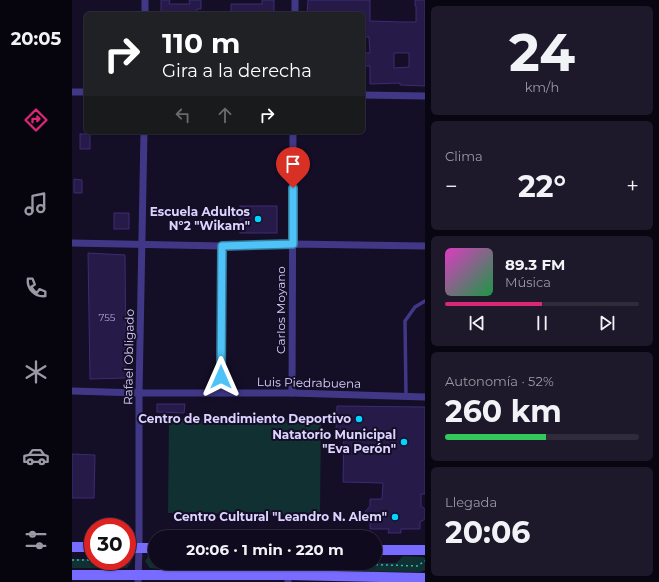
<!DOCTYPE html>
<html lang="es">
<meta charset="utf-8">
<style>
:root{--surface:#0f0a1d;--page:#1d182a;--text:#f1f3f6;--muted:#9b9aa4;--line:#2f2b3b;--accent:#db2777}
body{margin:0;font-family:Montserrat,sans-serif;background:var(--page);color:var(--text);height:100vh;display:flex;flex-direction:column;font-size:15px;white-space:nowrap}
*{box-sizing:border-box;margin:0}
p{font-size:13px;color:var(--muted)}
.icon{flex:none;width:22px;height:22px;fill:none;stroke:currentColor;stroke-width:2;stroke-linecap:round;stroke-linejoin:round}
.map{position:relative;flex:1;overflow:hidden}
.panel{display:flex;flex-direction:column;gap:6px;padding:6px;background:#080610;width:234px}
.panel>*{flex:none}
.top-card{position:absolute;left:12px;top:12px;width:281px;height:122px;border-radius:6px;box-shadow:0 1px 3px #0004,0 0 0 1px var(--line);background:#202124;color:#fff;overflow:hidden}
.speed{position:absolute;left:12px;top:518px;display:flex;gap:8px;font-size:20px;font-weight:700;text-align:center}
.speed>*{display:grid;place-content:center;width:52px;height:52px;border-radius:50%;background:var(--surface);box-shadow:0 1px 3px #0004,0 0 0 1px var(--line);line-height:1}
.speed .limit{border:6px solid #d22;background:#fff;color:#111}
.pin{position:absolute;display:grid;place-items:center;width:34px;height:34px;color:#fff;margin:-41px -17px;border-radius:50% 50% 50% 0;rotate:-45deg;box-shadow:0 0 4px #0007}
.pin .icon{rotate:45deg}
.me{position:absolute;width:44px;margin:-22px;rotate:0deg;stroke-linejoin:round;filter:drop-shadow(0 0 3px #0008)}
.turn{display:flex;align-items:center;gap:14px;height:84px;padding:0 12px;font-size:18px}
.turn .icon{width:52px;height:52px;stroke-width:2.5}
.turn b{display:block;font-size:28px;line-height:34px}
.lanes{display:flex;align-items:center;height:38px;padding:0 12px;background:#0003;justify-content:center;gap:20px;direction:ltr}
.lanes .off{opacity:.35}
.big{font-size:30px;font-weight:700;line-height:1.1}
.panel .tile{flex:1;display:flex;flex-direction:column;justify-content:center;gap:6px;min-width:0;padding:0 14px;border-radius:6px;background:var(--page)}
.panel .dial{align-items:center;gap:0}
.dial b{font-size:52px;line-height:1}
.song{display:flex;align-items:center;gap:12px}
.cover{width:48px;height:48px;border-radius:6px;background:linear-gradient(135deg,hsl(310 70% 55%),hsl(140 70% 35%))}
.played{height:4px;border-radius:2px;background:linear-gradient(90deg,var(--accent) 50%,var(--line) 50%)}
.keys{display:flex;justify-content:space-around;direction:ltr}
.heat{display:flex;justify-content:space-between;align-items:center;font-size:22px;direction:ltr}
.charge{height:6px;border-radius:3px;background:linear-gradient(90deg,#34c759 52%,var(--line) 0)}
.trip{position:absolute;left:76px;top:530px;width:234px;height:40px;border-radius:20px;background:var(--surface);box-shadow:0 1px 3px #0004,0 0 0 1px var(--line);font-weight:700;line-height:40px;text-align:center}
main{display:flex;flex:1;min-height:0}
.dock{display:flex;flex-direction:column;width:72px;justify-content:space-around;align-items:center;background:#06040c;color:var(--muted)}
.dock .icon{width:28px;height:28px}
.dock .on{color:var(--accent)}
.dock b{font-size:18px;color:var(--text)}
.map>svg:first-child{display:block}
.green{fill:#113031}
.building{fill:#261a48;stroke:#3e2b75;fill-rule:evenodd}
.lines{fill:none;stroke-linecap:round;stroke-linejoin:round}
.path{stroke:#2bbcbc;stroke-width:1.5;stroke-dasharray:2 3;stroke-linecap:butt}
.service{stroke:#403887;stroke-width:3.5}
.minor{stroke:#403887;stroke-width:7}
.secondary{stroke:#786bff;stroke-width:10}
.route-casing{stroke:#337fa1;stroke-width:10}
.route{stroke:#4fc3f7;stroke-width:7}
.poi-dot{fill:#00d5ff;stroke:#140e27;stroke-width:1.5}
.labels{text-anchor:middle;stroke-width:4;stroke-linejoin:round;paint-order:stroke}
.number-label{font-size:10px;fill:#aea6d1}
.poi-label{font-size:12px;font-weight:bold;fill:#dcd4ff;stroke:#140e27;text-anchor:end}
.street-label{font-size:12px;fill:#dcd4ff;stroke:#140e27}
</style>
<main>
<nav class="dock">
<b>20:05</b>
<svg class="icon on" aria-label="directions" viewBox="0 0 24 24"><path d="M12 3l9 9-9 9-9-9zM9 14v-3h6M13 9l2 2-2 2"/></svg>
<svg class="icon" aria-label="music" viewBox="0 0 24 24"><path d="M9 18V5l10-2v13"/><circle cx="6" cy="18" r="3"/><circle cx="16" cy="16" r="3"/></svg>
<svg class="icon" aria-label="phone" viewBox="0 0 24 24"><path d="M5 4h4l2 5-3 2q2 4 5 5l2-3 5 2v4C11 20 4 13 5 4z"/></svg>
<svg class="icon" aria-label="climate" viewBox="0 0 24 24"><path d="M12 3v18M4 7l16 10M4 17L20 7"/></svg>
<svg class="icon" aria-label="car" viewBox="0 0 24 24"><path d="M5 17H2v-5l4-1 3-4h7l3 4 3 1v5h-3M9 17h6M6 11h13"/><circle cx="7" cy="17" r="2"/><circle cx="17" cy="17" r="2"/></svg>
<svg class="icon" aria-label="filters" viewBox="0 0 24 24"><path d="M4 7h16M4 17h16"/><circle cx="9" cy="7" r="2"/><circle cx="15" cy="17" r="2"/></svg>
</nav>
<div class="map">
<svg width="353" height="582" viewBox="0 0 353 582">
<rect width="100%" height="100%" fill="#140e27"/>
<!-- green -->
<g class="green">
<path d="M97,418L249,419L248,515L96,513Z"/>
<path d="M55,554L58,556L60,561L55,568H0V559H17L21,555V561H55Z"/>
<path d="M78,554H83V563H148L142,570H128L133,563H95L88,569L78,568L73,561Z"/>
<path d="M331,556L351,557L353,558V570L348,572L236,571L233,570L228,563H324Z"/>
</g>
<!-- building -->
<g class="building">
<path d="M89,0H98L97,4H118L117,0H129V9H125V14H89Z"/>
<path d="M190,0H202V14H159V4H190Z"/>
<path d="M236,0H298V21L329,22H344V6H343V0H353V86L328,85V83L298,84V66H291V53H298L297,37H291V14H235ZM322,53H337V67L322,68Z"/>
<rect x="8" y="134" width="10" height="15"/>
<path d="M2,179L10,180V193H2Z"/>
<rect x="168" y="206" width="37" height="27"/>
<rect x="42" y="213" width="15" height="16"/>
<path d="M16,253L53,255L54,378L18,379Z"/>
<path d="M85,404H113L112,413L85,412Z"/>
<path d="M265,406L353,407V494H349V506L353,509V519L348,522V529H329V533H316L317,529H298V520L292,513L298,506V499H310L311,483L271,482L272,431H264Z"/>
<path d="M0,454L23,455L22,498H0Z"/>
</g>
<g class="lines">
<!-- path -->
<g class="path">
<path d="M0,560H18L21,557"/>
<path d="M254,563L345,566L353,561"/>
<path d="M86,565L92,563"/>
</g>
<!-- service -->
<path class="service" d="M334,396L333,321L343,307L353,301"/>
<!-- minor -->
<g class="minor">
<path d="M73,14V0"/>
<path d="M223,14V0"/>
<path d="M0,92H14"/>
<path d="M291,95L353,96"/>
<path d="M0,243L150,246L221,244L353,246"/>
<path d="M0,391L67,393H220L353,397"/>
<path d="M149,392L150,246"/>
<path d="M220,393L221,132"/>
<path d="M216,563V582"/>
<path d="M66,582L67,548V393L72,132"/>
</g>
<!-- secondary -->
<g class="secondary">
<path d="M0,547H21"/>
<path d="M55,548H83"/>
<path d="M303,550H353"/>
<path d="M225,563L228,571L237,575"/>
<path d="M0,575H216L353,578"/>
</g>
</g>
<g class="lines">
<defs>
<path id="route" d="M149,377L150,246L221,244V188"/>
</defs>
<!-- route casing -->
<use href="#route" class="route-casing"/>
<!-- route -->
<use href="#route" class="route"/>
</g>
<!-- markers -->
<g class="poi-dot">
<circle cx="186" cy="219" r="4"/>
<circle cx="287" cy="419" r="4"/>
<circle cx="332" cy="442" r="4"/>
<circle cx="323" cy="517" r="4"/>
</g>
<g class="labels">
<!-- number labels -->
<g class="number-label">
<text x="35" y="321">755</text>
</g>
<!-- poi labels -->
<g class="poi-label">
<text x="178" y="216">Escuela Adultos<tspan x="178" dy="14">N°2 "Wikam"</tspan></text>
<text x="279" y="423">Centro de Rendimiento Deportivo</text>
<text x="324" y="439">Natatorio Municipal<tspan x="324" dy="14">"Eva Perón"</tspan></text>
<text x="315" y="521">Centro Cultural "Leandro N. Alem"</text>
</g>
<!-- street labels -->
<g class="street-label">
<text transform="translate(209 310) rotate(-90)" y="4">Carlos Moyano</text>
<text transform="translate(57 357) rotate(-89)" y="4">Rafael Obligado</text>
<text transform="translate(237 383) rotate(1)" y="4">Luis Piedrabuena</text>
</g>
</g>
</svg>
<div class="speed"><div class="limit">30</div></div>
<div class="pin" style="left:221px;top:188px;background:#d93025"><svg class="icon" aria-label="arrive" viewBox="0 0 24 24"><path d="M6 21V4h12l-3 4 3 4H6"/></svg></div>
<svg class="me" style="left:149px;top:377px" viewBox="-20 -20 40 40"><path d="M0-17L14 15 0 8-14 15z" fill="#4fc3f7" stroke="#fff" stroke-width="4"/></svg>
<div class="trip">20:06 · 1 min · 220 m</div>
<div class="top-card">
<div class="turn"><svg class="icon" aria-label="right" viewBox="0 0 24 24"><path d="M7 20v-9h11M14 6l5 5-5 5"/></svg><div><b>110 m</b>Gira a la derecha</div></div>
<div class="lanes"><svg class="icon off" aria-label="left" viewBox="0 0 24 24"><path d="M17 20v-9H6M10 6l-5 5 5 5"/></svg><svg class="icon off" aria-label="ahead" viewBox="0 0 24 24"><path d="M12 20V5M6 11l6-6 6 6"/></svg><svg class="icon" aria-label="right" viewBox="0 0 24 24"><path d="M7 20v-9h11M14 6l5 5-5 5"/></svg></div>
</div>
</div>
<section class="panel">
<div class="tile dial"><b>24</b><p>km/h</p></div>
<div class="tile"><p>Clima</p>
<div class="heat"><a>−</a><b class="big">22°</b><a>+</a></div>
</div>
<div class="tile">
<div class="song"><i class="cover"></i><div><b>89.3 FM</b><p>Música</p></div></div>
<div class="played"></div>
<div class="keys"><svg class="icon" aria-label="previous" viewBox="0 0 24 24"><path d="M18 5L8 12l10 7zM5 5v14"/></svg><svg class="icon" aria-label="pause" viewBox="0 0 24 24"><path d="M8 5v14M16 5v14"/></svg><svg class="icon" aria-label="next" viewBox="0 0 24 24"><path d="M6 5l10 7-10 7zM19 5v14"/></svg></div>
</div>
<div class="tile"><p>Autonomía · 52%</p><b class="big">260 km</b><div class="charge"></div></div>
<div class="tile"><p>Llegada</p><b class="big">20:06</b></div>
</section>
</main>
